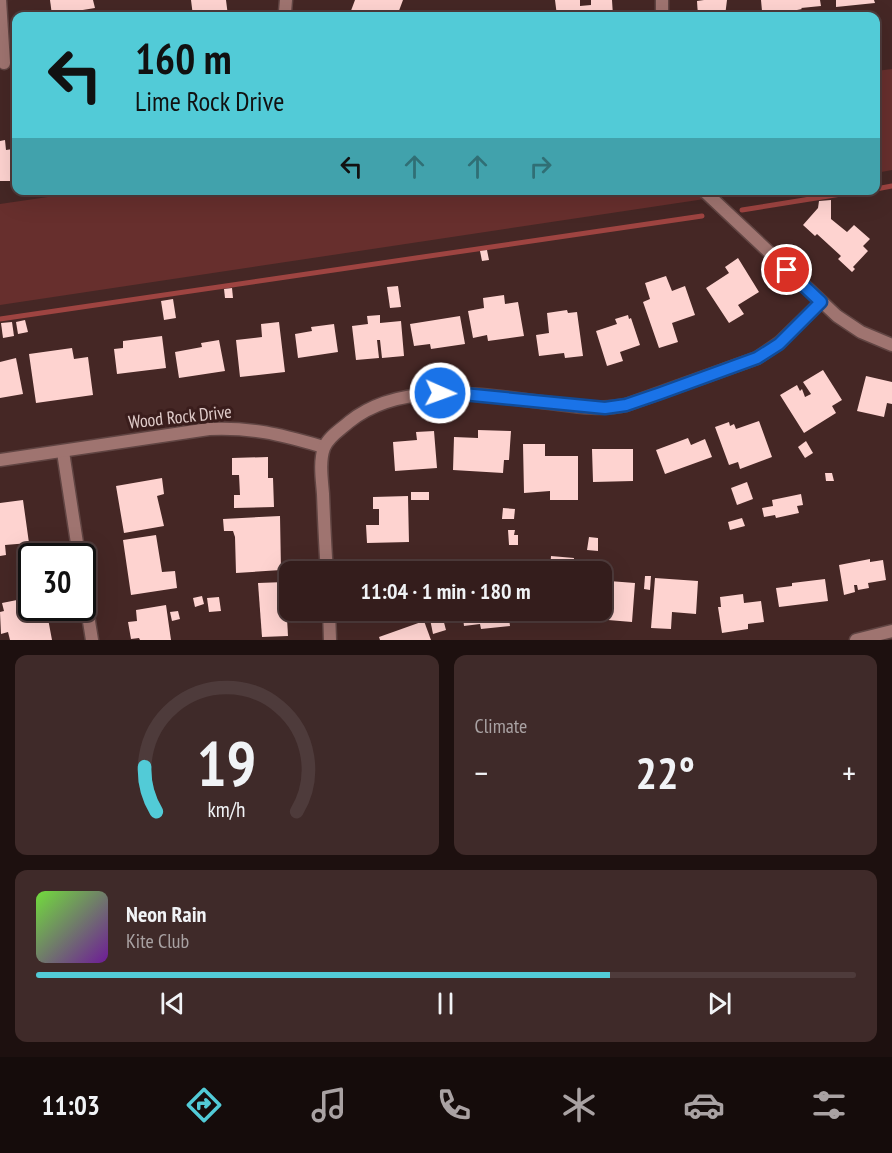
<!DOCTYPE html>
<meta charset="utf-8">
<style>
:root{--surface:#341d1c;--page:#3f2a29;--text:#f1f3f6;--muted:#a9a2a3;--line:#4e3b3b;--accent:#52cbd7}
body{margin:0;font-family:"PT Sans Narrow",sans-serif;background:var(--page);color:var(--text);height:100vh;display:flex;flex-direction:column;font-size:22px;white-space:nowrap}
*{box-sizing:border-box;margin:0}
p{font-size:20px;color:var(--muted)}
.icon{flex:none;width:33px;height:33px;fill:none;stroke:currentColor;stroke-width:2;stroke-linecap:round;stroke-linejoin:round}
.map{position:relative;height:640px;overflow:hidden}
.side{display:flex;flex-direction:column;gap:15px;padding:15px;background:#1d100f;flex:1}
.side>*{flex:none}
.banner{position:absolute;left:12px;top:12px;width:868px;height:183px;border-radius:12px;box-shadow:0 6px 24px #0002,0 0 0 2px var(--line);background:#52cbd7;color:#111;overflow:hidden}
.speed{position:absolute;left:18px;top:543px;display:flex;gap:12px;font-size:30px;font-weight:700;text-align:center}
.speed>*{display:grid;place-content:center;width:78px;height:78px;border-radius:50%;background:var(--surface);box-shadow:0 6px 24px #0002,0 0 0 2px var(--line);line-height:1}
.speed .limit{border:3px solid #111;border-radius:9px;background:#fff;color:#111}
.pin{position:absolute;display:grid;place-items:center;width:51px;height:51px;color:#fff;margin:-26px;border:3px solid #fff;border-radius:50%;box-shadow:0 2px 6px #0007}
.me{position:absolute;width:66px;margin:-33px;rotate:92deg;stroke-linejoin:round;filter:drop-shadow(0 0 4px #0008)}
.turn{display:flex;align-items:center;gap:21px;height:126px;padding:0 24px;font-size:27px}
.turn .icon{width:78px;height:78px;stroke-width:2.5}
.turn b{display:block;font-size:42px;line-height:51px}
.lanes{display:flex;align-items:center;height:57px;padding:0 24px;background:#0003;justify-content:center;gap:30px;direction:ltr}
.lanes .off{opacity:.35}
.big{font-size:45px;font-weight:700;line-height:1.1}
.side .card{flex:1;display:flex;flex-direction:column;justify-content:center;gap:9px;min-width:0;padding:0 21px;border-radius:12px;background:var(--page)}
.side .dial{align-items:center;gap:0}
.dial svg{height:156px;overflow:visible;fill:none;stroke:var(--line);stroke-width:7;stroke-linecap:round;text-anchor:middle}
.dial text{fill:var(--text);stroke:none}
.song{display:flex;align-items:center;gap:18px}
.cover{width:72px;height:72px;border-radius:9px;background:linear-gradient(135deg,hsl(100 70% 55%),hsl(280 70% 35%))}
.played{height:6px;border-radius:3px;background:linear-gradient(90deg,var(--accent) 70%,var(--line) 70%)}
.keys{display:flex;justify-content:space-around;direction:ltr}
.heat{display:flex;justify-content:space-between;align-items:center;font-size:33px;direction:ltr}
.side .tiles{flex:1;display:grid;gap:15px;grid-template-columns:1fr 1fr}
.card:last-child{grid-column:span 2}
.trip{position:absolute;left:279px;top:561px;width:333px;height:60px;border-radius:12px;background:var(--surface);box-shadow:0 6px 24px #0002,0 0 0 2px var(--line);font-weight:700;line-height:60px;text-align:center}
.tab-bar{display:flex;height:96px;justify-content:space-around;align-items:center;background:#150c0b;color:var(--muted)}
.tab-bar .icon{width:42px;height:42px}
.tab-bar .on{color:var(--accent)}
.tab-bar b{font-size:27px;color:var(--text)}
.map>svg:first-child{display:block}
.green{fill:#672f2d}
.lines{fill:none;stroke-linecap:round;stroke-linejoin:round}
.stream{stroke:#9e4441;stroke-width:5}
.building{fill:#fed3d0}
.street-casing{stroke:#614543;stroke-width:15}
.street{stroke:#9f7470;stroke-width:12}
.route-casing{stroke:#114b97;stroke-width:15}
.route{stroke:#1a73e8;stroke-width:10}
.labels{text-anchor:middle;stroke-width:6;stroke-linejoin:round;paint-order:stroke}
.street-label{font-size:18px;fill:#e0ccca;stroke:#3a1d1c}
</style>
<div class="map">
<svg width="892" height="640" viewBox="0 0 892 640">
<rect width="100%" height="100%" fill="#452725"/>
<!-- green -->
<g class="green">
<path d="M892,69V170L876,173V71Z"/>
<path d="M89,191H758L0,305V204Z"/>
</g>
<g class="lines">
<!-- stream -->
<g class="stream">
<path d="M876,189L892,186"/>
<path d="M742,210L866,190"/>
<path d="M0,319L702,216"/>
</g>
</g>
<!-- building -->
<g class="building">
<path d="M50,0H93L95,8L52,15Z"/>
<path d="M191,0H226L228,16H193Z"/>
<path d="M355,0H403L397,16H349Z"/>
<path d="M555,0H580V6L591,5V0H612L613,16H557Z"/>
<path d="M704,0H727L725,16H698L697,1Z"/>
<path d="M761,0H820L821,6L801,8L802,9L797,10V16H780V10L762,11Z"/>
<path d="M836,0H874L875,3L836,7Z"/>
<rect x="444" y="11" width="50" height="5"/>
<path d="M16,126V181H0V141L5,140L6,150L13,149L10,127Z"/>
<path d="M831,200V219L847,232L854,225L870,239L863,246L868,251L853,267L855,269L852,272L838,259L841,256L817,234L815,236L803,225L818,208L819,201Z"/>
<path d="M487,250L489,260L482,261L480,251Z"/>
<path d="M738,258L759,292L738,305L744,314L729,323L706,288L729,273L725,267Z"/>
<path d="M666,276L672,291L685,286L695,315L672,323L678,342L659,348L643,302L650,299L645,283Z"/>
<path d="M398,286L401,307L390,308L387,287Z"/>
<path d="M232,288L233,298H225L224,289Z"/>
<path d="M504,295L505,304L518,302L524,336L488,341L487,335L473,338L468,311L484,308L483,298Z"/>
<path d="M173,299L176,318L164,320L161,301Z"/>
<path d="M567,310L568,313L577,312L583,356L565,358L564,353L539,356L536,335L549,333L547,313Z"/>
<path d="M380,315V323L401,321L404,356L382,358L380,340H377L379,358L356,360L352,326L368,324L367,316Z"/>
<path d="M628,315L629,319L631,318L640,345L620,352L623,361L607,366L596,331L617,324L615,319Z"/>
<path d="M460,316L465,344L431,349L430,344L414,346L410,324Z"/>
<path d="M25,320L28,332L18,334L16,322Z"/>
<path d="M12,322L14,336L3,338L1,323Z"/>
<path d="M279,322L285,372L240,377L236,340L262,337L261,324Z"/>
<path d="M334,324L338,352L298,358L295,334L312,331L311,327Z"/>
<path d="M162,336L166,368L117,374L114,349L123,348V341Z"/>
<path d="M219,340L225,371L179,378L175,352L202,347L201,343Z"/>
<path d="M72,348L74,359L88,357L93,395L36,403L29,354Z"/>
<path d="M16,358L23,394L0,398V362Z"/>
<path d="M823,370L842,400L832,406L836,413L804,433L780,395L797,385L800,391L802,389L805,397L811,394L803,382Z"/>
<path d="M866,376L892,382V404L887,403L884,417L857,411Z"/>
<path d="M759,421L772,457L740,469L738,462L729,465L715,427L729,422L730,426L734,424L736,429Z"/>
<path d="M478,430L511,431L509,460H504L503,473L453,470L454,437L478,438Z"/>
<path d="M434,431L437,468L395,471L393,442L417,440L416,432Z"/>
<path d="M688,438L691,445L705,439L712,457L665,474L656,450Z"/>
<path d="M806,441L813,453L805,458L798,447Z"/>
<path d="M523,444H545V456H578V500H550V491L524,493Z"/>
<path d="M592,449H633V481L593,482Z"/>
<path d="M268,457V478H273L274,507L234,508V495H240L239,475H232V458Z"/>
<path d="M825,473H832L834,481H826Z"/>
<path d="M162,478L164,494L157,496L164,526L124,533L116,486Z"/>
<path d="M747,482L753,499L737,505L731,488Z"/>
<rect x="411" y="492" width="18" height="8"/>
<path d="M801,494L803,505L797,506L799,513L776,518L775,515L764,517L762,508L773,506L772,500Z"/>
<path d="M408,496L409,542L367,543L366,525H379V509H373V497Z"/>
<path d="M23,500L29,543L5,545L6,555L0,556V503Z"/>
<path d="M503,508L515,509L514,519H502Z"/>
<path d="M280,516L281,570L236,573L235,537L233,531H224L223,519Z"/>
<path d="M742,518L745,526L730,530L728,522Z"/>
<path d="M508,530H515L514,535H518V545H509Z"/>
<path d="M156,535L162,572L175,571L177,588L131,595L123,540Z"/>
<path d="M589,537L598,538V551L587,550Z"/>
<path d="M551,556L574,558L573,572H550Z"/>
<path d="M870,559V562L883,560L886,580L868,583L869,588L858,590L857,585H854L855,592L844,595L839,565Z"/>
<path d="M392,564L415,566L414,572H391Z"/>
<path d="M645,576H651L650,590L644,589Z"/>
<path d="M655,578L698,581L696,614L672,612L671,629L651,628Z"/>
<path d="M825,579L828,601L779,607L776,588L792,586V583Z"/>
<path d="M609,581L635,583L632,622L608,620V617L588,615L589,610H602V595H607Z"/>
<path d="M285,582L288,636L262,637L258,583Z"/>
<path d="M743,594L744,603L761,601L764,622L748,624V629L722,633L718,607H721L720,597Z"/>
<path d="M202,596L204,604L195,607L193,598Z"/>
<path d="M32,597V608H46L52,640H10L8,632L1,634L0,612L4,611L2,603Z"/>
<path d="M219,597L221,611L209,612L207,598Z"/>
<path d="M166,605L171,640H140L139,638L131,639L128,622L137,621L136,610Z"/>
<path d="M390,610H411V615L390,613Z"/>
<path d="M462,610H508L510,626L481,629L480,624L464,626Z"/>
<path d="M551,610H571L570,623L550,622Z"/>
<path d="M178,611L180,619L172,621L170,612Z"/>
<path d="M442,615L446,630L433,634L430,619Z"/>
<path d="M424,621L431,640H380L379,637Z"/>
</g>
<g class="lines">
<defs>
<g id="street">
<path d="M0,0L4,63"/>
<path d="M285,12L286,0"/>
<path d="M662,16V0"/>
<path d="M703,190L837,316L861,332L892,345"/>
<path d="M63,452L79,556"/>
<path d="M0,460L209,429C254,427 281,435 324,447"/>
<path d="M327,572C325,546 324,520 323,494C322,480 319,462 324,448C328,437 340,430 349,422C405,377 492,397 558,404C580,407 603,410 626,405L757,358L779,343L821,302"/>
<path d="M82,578L92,640"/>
<path d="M329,610L330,640"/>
<path d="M856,640L892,631"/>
</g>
</defs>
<!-- street casing -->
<use href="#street" class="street-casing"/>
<!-- street -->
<use href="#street" class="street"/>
</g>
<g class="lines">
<defs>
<path id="route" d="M440,393H453L605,408L626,405L661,393L757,358L779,344L821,302L787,270"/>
</defs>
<!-- route casing -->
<use href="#route" class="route-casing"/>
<!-- route -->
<use href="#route" class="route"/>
</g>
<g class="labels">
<!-- street labels -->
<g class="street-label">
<text transform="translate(180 417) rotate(-6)" y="6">Wood Rock Drive</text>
</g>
</g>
</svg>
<div class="speed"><div class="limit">30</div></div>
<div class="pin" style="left:787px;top:270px;background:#d93025"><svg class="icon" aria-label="arrive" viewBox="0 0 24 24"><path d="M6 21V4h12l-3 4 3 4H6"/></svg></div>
<svg class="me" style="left:440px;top:393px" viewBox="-20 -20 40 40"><circle r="17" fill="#1a73e8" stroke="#fff" stroke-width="3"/><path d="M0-11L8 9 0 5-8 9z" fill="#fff"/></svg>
<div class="trip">11:04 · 1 min · 180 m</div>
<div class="banner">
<div class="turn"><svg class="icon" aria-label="left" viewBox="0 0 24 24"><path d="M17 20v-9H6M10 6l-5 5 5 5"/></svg><div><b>160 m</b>Lime Rock Drive</div></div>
<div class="lanes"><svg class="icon" aria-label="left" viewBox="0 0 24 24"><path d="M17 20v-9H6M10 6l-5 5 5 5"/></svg><svg class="icon off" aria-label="ahead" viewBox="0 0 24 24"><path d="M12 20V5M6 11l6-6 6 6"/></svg><svg class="icon off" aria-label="ahead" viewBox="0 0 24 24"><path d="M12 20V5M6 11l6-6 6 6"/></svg><svg class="icon off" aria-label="right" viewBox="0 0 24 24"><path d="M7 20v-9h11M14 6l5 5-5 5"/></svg></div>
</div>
</div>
<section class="side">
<div class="tiles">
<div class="card dial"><svg viewBox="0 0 100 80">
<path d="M14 69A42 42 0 1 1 86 69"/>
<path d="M14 69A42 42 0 0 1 8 46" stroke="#52cbd7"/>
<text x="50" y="56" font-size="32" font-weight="700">19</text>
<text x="50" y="72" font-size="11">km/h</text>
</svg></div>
<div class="card"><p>Climate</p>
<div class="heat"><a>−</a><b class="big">22°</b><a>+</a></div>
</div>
<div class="card">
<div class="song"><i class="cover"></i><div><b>Neon Rain</b><p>Kite Club</p></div></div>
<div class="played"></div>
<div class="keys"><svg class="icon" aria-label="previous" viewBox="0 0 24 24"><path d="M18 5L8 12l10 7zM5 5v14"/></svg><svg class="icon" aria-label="pause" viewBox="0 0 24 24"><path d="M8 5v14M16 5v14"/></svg><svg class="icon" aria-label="next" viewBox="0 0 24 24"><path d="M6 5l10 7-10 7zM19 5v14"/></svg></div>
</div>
</div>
</section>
<nav class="tab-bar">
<b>11:03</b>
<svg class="icon on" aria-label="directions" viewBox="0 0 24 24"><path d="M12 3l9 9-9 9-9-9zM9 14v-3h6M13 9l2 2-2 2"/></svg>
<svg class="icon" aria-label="music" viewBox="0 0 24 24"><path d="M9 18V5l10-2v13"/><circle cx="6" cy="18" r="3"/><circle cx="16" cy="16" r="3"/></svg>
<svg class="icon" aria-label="phone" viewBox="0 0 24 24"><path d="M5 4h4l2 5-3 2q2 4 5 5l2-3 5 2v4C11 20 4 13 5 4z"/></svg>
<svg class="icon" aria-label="climate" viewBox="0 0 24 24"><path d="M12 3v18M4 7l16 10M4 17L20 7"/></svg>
<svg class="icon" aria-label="car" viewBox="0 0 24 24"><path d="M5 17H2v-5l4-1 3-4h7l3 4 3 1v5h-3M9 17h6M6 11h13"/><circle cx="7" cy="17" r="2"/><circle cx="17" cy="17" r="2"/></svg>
<svg class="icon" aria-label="filters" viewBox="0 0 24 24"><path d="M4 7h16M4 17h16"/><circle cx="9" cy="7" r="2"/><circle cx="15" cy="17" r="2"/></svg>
</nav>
